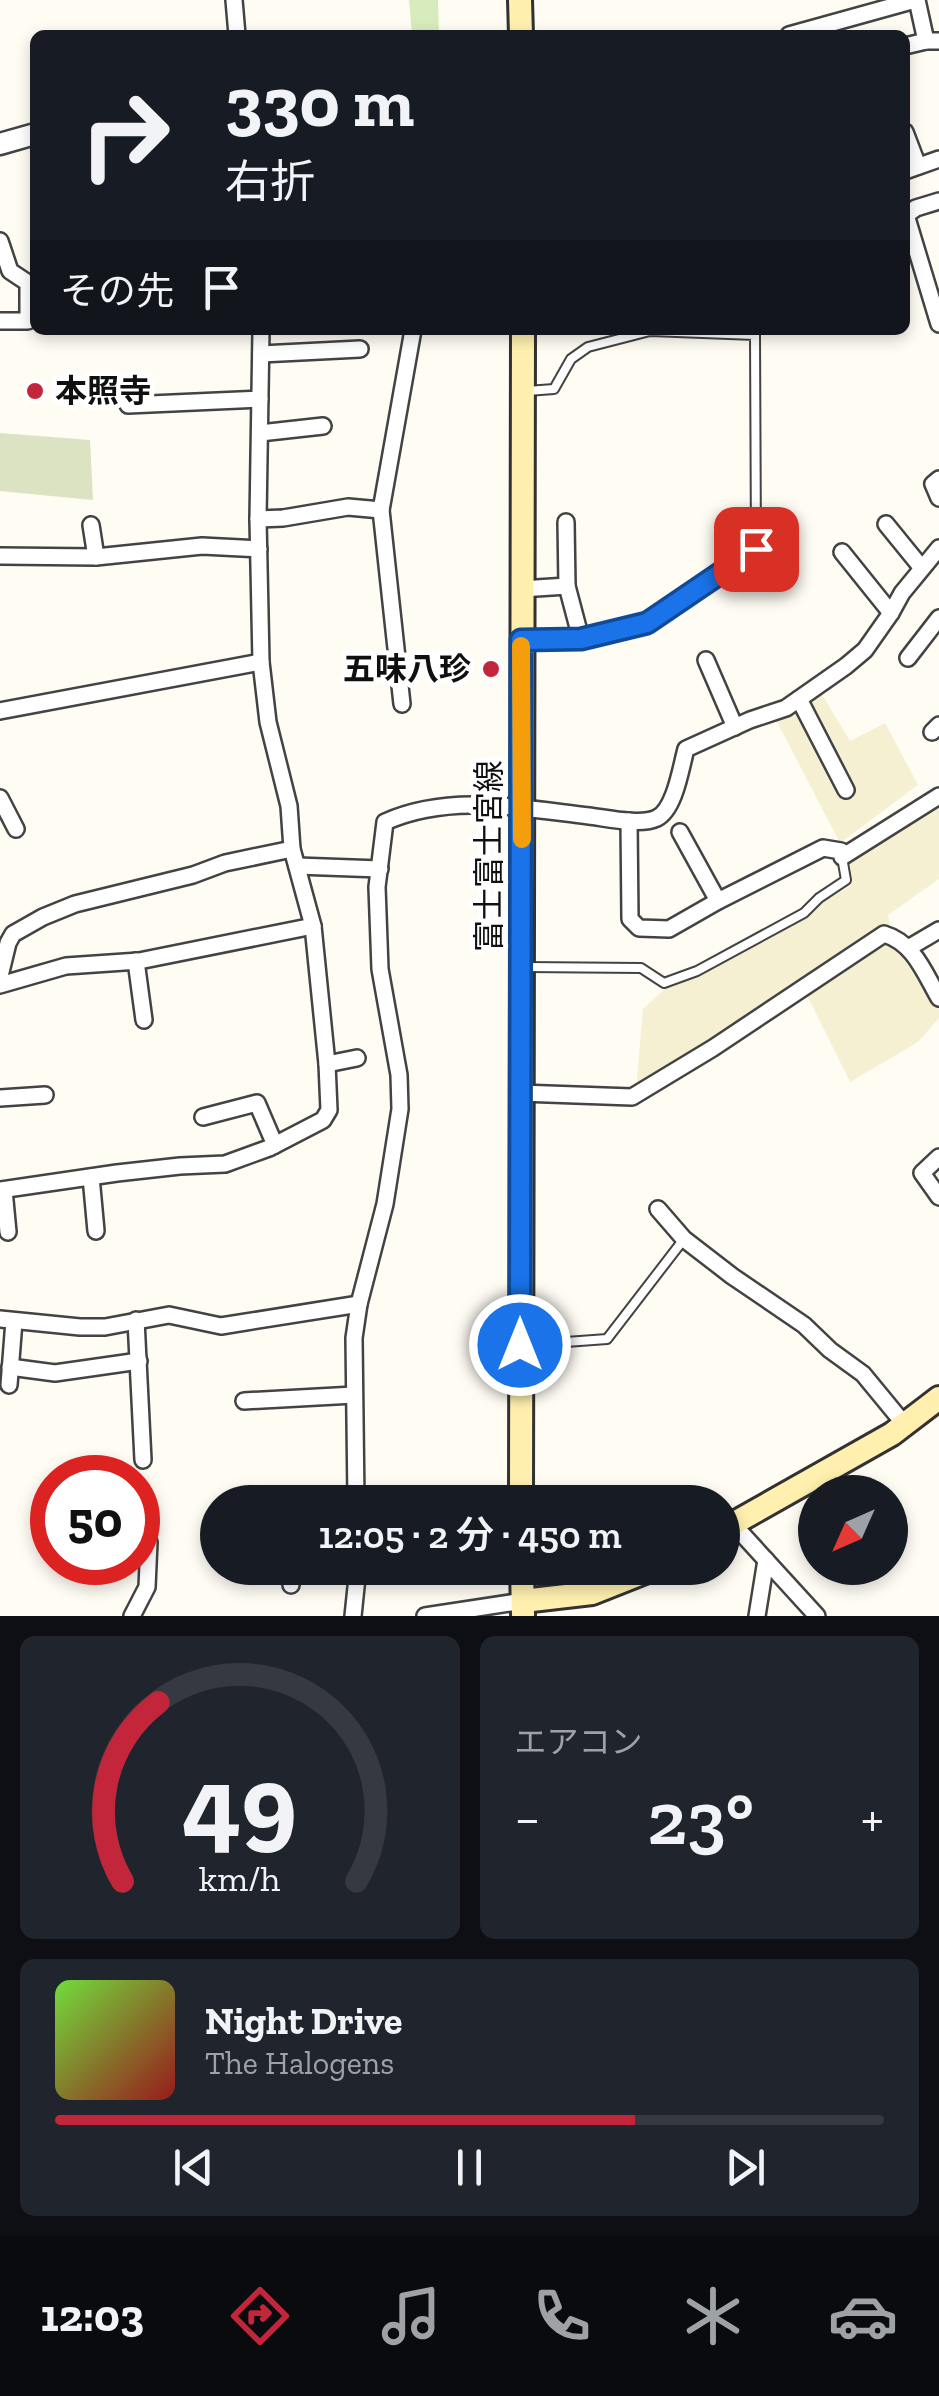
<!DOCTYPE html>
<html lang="ja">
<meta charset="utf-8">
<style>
:root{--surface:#171b24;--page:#20242c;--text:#f1f3f6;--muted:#9ea1a6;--line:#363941;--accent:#c3263a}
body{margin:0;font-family:"Zilla Slab","Noto Sans JP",serif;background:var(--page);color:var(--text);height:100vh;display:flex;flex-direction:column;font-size:38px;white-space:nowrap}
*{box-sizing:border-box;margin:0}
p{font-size:32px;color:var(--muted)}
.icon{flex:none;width:55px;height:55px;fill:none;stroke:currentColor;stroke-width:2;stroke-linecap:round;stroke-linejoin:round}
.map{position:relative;height:1616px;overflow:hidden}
.sheet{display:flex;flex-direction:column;gap:20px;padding:20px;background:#0d0f14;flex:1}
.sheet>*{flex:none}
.top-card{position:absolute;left:30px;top:30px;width:880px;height:305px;border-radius:15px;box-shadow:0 5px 15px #0003;background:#171b24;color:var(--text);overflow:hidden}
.needle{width:65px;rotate:225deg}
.controls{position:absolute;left:798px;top:1475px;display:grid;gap:20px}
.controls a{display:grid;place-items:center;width:110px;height:110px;border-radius:50%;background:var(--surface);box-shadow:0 5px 15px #0003;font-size:50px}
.speed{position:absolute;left:30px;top:1455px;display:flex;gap:20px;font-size:50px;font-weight:700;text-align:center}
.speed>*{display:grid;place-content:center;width:130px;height:130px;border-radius:50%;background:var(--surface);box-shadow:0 5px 15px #0003;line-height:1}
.speed .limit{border:15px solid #d22;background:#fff;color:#111}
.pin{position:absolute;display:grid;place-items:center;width:85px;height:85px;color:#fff;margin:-42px;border-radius:20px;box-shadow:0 5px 15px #0006}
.me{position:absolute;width:110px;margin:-55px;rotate:0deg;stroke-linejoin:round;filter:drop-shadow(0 0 8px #0008)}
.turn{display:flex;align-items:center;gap:35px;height:210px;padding:0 30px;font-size:45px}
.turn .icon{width:130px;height:130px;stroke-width:2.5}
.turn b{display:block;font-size:70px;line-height:85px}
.then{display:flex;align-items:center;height:95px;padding:0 30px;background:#0003;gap:20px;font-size:38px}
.big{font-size:75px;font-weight:600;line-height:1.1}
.sheet .widget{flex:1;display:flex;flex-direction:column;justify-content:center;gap:15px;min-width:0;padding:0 35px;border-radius:15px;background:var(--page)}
.sheet .dial{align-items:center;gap:0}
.dial svg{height:260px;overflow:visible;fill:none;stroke:var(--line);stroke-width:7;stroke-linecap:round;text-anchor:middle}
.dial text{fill:var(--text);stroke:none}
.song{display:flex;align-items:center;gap:30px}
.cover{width:120px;height:120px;border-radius:15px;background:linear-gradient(135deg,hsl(100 70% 55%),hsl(0 70% 35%))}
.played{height:10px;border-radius:5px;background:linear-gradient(90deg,var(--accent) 70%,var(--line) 70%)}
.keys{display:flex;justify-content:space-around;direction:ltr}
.heat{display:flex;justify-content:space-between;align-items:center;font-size:55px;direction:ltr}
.sheet .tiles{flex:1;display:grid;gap:20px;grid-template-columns:1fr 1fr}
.widget:last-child{grid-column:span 2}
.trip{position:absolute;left:200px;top:1485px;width:540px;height:100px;border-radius:50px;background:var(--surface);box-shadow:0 5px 15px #0003;font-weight:600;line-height:100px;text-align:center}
.tabs{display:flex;height:160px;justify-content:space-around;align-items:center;background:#090b0e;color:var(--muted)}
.tabs .icon{width:70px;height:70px}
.tabs .current{color:var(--accent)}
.tabs b{font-size:45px;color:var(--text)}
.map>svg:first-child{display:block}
.farmland{fill:#f6f0d3}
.green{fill:#d8ebbc}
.cemetery{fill:#dbe3c3}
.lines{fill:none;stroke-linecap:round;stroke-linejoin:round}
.service-casing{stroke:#434343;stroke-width:12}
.minor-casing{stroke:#434343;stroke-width:20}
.tertiary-casing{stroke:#434343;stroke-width:25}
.secondary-casing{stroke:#323232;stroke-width:28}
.service{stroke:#fff;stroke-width:8}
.minor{stroke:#fff;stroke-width:15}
.tertiary{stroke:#fff;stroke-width:20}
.secondary{stroke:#fff0af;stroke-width:22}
.route-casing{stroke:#114b97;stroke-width:25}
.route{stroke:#1a73e8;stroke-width:18}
.slow{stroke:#f59e0b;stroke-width:18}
.poi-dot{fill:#c3263a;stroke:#fff;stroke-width:4}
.labels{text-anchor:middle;stroke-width:10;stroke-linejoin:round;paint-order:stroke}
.poi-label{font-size:32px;font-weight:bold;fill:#101010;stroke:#fff;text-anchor:start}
.street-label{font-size:32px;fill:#101010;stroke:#fff}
</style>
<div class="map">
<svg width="939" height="1616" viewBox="0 0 939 1616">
<rect width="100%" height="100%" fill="#fffcf4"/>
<!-- farmland -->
<g class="farmland">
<path d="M821,693L850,741L885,723L918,785L840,843L774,716Z"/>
<path d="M939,789V879L888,915L890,924L636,1090L643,1009L668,986L849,887L842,857Z"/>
<path d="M889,942L906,952L939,1009V1018L918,1042L850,1082L806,993L879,944Z"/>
</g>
<!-- green -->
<path class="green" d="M409,0H438L439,35H412Z"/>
<!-- cemetery -->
<path class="cemetery" d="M0,433L90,440L93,500L0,491Z"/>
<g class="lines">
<defs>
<g id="service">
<path d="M526,639H581L647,623L756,549L755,335L650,331L588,347L571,359L554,389L527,391"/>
<path d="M525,967L641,968L664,983L697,971L804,913L819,898L846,880L842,857"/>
<path d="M525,1345L607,1339L684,1239"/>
</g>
<g id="minor">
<path d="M234,0L237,35"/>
<path d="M917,0L926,41"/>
<path d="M789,35L915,0"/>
<path d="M905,46L926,41H939"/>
<path d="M905,132L918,166"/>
<path d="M905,171L939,159"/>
<path d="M939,201L916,208L906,215L939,324"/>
<path d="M0,241L10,271L28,283V321H0"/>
<path d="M261,330L258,519L261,662L268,722L289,806L292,849L313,926L327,1064L357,1058"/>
<path d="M261,354L360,349"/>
<path d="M128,405L260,399"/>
<path d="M260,433L323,426"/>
<path d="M939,479L933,484L939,498"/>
<path d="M258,519L283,518L348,507L381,510"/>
<path d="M566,522L567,586L581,639"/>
<path d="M886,524L921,567"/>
<path d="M842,552L891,613"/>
<path d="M0,556L96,557L91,525"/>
<path d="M96,557L202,546L259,549"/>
<path d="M521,589L567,586"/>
<path d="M908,658L939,618"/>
<path d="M706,660L735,727"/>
<path d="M799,699L846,790"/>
<path d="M402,704L381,510L413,330"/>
<path d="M0,711L261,662"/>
<path d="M932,732L939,725"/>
<path d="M0,798L16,829"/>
<path d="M629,821L630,919L639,928L669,929L718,901L823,848L841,851L842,857L939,796"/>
<path d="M680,832L718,901"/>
<path d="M297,866L380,869"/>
<path d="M910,947L939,930"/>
<path d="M136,961L144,1020"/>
<path d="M0,976L8,943L13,934L43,917L75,904L193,875L225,863L292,849"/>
<path d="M0,985L66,966L139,961L313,926"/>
<path d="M520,1093L632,1097L713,1048L884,934C914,943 924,972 939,998"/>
<path d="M0,1098L45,1095"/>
<path d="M203,1117L257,1103L275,1145"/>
<path d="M939,1157L922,1173L939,1197"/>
<path d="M91,1177L96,1231"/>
<path d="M0,1190L117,1173L180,1166L225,1164L269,1148L323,1120L329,1110L327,1064"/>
<path d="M4,1190L8,1232"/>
<path d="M658,1209L684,1239L732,1276L804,1325L830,1350L863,1374L905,1425"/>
<path d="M0,1319L80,1327H105L169,1315L221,1326L359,1304"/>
<path d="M136,1320L143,1460"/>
<path d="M10,1367L55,1373L139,1361"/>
<path d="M9,1385L14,1321"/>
<path d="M244,1401L354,1395"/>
<path d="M356,1502L354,1338L359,1304L385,1204L400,1109L399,1075L380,969L377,887L385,822C449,793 521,808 589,816C606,818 641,826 657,818C675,809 681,767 686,749L750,720L786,708L846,666L865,650L891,613L902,593L939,548"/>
<path d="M733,1524L817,1616"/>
<path d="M291,1568V1585"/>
<path d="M594,1592L595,1573L599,1568"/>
<path d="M132,1616L147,1587L149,1542"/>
<path d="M353,1616L358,1568"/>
<path d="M425,1616L523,1601"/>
<path d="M757,1616L766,1560"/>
</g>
<path id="tertiary" d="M0,144L35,134"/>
<g id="secondary">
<path d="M520,0L521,35"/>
<path d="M521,1502L523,330"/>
<path d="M722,1530L892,1434L939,1398"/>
<path d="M522,1568L523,1614"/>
<path d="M523,1601L592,1593L655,1568"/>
</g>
</defs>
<!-- service casing -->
<use href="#service" class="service-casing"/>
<!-- minor casing -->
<use href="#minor" class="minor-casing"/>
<!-- tertiary casing -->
<use href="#tertiary" class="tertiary-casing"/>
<!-- secondary casing -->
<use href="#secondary" class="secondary-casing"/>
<!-- service -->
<use href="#service" class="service"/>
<!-- minor -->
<use href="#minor" class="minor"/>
<!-- tertiary -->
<use href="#tertiary" class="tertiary"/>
<!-- secondary -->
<use href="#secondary" class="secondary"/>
</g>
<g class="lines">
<defs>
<path id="route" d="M520,1345L521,640L581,639L647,623L756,549"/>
</defs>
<!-- route casing -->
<use href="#route" class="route-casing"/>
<!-- route -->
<use href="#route" class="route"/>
<!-- slow -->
<path class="slow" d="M521,646L522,839"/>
</g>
<!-- markers -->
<g class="poi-dot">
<circle cx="35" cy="391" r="10"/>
<circle cx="491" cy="669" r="10"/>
</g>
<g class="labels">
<!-- poi labels -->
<g class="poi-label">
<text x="55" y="402">本照寺</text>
<text x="471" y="680" text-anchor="end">五味八珍</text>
</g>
<!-- street labels -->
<g class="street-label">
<text transform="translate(489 856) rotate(-90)" y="11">富士富士宮線</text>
</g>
</g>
</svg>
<div class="controls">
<a><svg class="needle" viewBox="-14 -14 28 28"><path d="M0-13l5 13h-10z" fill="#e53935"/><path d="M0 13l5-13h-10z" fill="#9ea1a6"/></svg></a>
</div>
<div class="speed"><div class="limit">50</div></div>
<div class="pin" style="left:756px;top:549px;background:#d93025"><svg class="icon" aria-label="arrive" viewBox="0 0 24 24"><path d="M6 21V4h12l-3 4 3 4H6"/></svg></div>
<svg class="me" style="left:520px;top:1345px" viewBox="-20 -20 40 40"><circle r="17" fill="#1a73e8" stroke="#fff" stroke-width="3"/><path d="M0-11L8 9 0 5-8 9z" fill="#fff"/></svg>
<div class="trip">12:05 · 2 分 · 450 m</div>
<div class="top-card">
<div class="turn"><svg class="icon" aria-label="right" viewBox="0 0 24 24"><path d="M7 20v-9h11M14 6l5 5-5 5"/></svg><div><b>330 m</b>右折</div></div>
<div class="then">その先<svg class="icon" aria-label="arrive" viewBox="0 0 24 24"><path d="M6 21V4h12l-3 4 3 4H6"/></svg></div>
</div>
</div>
<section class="sheet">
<div class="tiles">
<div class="widget dial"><svg viewBox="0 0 100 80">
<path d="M14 69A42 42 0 1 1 86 69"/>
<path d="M14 69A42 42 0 0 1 25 14" stroke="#c3263a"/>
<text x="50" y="56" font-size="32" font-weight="700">49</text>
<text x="50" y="72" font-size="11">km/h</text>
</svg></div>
<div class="widget"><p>エアコン</p>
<div class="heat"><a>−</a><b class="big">23°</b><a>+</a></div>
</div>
<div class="widget">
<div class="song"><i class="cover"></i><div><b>Night Drive</b><p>The Halogens</p></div></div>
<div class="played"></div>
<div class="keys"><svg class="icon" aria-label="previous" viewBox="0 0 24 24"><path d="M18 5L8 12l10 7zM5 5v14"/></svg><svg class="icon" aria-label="pause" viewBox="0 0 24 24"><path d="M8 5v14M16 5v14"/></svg><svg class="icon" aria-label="next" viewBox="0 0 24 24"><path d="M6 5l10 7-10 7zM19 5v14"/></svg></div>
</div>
</div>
</section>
<nav class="tabs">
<b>12:03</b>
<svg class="icon current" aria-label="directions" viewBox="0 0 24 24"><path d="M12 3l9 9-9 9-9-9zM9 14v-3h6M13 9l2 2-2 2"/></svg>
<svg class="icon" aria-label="music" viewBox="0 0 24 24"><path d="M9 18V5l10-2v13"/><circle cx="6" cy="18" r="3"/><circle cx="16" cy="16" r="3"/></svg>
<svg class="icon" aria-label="phone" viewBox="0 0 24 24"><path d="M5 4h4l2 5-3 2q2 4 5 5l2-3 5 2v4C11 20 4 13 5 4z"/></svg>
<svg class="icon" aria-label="climate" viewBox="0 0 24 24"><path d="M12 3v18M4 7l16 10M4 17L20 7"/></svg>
<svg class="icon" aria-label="car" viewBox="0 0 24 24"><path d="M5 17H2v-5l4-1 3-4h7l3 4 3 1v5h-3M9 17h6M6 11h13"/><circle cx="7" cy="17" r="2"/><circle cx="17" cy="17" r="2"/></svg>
</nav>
